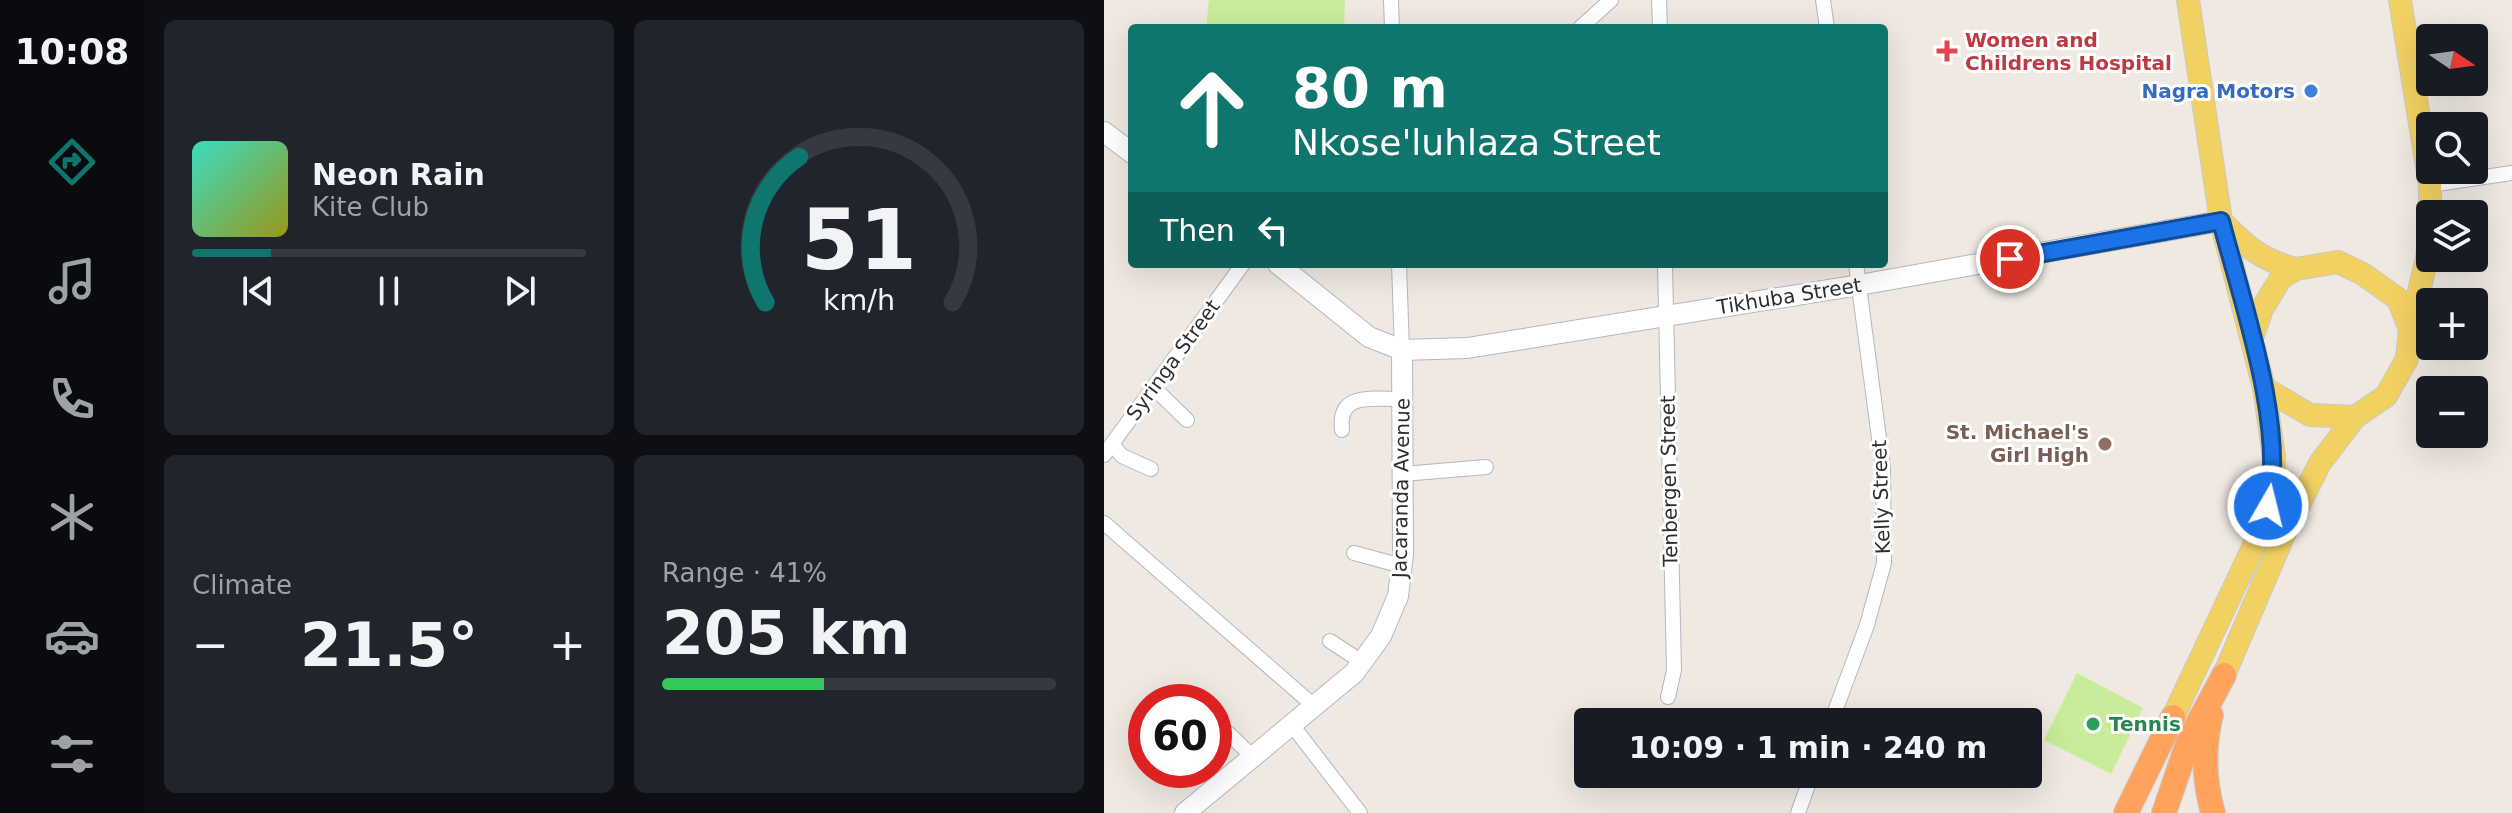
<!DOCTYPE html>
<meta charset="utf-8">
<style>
:root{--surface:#171b24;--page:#20242c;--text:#f1f3f6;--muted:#9ea1a6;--line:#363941;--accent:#0f766e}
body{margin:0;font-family:"DejaVu Sans",sans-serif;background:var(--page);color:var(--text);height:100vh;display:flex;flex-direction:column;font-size:30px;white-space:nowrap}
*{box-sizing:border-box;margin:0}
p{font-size:26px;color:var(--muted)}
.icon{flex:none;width:44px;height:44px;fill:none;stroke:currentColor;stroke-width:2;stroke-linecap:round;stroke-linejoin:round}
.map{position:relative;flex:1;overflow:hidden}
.sheet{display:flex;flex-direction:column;gap:20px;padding:20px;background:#0d0f14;width:960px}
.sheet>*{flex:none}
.guide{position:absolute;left:24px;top:24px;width:760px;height:244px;border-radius:8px;box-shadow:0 8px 32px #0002;background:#0f766e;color:#fff;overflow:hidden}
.needle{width:52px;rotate:103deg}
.controls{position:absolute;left:1312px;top:24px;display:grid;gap:16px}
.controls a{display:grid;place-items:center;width:72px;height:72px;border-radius:8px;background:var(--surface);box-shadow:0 8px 32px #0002;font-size:40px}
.speed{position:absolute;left:24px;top:684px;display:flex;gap:16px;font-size:40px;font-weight:700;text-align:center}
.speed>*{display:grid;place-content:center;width:104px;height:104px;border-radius:50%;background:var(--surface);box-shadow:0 8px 32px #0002;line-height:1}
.speed .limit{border:12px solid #d22;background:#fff;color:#111}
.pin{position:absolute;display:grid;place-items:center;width:68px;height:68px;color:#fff;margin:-34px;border:4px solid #fff;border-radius:50%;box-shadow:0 2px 8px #0007}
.me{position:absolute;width:88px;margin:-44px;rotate:8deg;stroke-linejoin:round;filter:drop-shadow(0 0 6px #0008)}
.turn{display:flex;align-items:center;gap:28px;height:168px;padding:0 32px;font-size:36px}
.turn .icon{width:104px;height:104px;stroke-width:2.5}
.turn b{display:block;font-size:56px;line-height:68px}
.then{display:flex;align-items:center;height:76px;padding:0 32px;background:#0003;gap:16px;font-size:30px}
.big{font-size:60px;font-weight:700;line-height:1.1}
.sheet .widget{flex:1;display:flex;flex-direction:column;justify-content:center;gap:12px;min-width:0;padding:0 28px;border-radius:12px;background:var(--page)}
.sheet .dial{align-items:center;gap:0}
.dial svg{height:208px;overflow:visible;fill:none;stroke:var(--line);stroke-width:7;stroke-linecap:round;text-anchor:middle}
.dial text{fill:var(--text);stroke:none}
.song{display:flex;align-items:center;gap:24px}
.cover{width:96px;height:96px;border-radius:12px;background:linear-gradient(135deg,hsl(170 70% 55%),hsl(60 70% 35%))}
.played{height:8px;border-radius:4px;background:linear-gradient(90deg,var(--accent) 20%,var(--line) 20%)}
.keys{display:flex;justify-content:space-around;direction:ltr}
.heat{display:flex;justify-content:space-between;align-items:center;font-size:44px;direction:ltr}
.charge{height:12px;border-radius:6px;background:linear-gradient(90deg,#34c759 41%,var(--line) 0)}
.sheet .tiles{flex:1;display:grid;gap:20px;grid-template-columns:repeat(2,1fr)}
.trip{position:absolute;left:470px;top:708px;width:468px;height:80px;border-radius:8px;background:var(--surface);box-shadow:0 8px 32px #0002;font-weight:700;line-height:80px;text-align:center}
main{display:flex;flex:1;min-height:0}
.tabs{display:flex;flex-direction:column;width:144px;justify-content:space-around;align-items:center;background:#090b0e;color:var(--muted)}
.tabs .icon{width:56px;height:56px}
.tabs .active{color:var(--accent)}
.tabs b{font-size:36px;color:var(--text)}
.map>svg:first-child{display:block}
.pitch{fill:#c9ec9a}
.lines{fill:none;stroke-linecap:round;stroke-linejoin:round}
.street-casing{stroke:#b4b7c1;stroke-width:16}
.secondary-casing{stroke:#b4b7c1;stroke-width:22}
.primary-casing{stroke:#c9c9c9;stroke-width:24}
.highway-casing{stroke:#c9c9c9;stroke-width:26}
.street{stroke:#fff;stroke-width:14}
.secondary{stroke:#fff;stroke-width:20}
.primary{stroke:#f2d163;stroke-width:22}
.highway{stroke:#ffa35c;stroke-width:24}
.route-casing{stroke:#114b97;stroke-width:20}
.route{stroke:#1a73e8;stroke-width:14}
.health-dot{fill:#e0444e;stroke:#fff;stroke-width:3}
.shop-dot{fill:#3f7fe0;stroke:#fff;stroke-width:3}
.education-dot{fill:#8d6e63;stroke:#fff;stroke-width:3}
.leisure-dot{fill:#2e9e5b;stroke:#fff;stroke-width:3}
.labels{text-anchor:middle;stroke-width:6;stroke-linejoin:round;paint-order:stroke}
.health-label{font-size:20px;font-weight:bold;fill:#be3a42;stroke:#fff;text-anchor:start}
.shop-label{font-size:20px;font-weight:bold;fill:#366cbe;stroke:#fff;text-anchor:end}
.street-label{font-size:20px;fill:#2e2e2e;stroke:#fff}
.education-label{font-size:20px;font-weight:bold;fill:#785e54;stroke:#fff;text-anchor:end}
.leisure-label{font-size:20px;font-weight:bold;fill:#27864d;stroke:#fff;text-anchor:start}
</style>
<main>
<nav class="tabs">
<b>10:08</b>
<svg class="icon active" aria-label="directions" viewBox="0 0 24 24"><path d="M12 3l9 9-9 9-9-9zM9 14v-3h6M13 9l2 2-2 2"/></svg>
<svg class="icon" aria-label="music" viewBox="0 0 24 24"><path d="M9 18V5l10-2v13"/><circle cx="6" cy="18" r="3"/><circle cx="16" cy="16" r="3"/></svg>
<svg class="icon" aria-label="phone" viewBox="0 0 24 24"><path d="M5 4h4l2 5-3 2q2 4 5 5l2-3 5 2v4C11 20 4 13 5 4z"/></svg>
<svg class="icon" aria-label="climate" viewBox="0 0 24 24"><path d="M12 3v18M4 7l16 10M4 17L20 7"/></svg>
<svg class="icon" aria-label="car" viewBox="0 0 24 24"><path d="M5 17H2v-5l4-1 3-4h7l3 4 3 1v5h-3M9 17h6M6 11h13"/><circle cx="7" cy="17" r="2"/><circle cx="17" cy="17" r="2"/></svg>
<svg class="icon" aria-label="filters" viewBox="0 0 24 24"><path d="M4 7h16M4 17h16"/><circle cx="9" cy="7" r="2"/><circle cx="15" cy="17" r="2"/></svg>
</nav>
<section class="sheet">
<div class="tiles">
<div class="widget">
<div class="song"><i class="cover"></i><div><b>Neon Rain</b><p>Kite Club</p></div></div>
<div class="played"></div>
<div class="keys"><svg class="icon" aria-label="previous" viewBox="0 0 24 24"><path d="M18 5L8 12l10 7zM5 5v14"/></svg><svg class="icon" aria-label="pause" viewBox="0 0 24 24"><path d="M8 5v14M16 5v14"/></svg><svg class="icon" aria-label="next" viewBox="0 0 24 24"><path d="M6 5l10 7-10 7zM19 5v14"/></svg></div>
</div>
<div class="widget dial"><svg viewBox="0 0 100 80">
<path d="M14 69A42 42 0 1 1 86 69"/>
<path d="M14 69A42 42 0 0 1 27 13" stroke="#0f766e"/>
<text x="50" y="56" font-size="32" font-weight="700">51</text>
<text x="50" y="72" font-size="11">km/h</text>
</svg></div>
<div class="widget"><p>Climate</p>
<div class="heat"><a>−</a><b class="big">21.5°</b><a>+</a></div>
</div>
<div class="widget"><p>Range · 41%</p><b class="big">205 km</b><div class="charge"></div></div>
</div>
</section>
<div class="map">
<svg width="1408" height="813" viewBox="0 0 1408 813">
<rect width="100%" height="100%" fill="#efe9e1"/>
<!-- pitch -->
<g class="pitch">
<path d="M105,0H241L240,28H102Z"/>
<path d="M973,673L1039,708L1007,774L940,740Z"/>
</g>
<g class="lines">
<defs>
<g id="street">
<path d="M287,0L288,28"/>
<path d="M555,0L556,28"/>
<path d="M719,0L723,28"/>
<path d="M476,28L507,0"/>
<path d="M1326,185L1408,173"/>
<path d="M295,264L298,350"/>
<path d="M561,264L570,670L564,697"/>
<path d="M49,387L83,420"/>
<path d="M238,430C233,390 272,400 298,399"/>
<path d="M8,444L18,456L47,469"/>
<path d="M0,455L139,264"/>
<path d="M299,474L382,467"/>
<path d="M0,523L209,705"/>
<path d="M250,553L298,566"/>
<path d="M226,641L258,662"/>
<path d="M727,722L763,625L780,563L779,468L752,264"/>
<path d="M188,725L256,813"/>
<path d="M124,733L149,757"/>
<path d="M694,813L708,774"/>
</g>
<g id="secondary">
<path d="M0,132L28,153"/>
<path d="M174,264L265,337L298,350L363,348L755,285L1117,221"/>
<path d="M81,813L250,673L277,636L294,596L299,554L298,350"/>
</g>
<g id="primary">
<path d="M1296,0L1326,185V214"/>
<path d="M1118,222C1143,247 1157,260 1192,269"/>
<path d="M1148,338L1158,309L1177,278L1192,269L1234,262L1259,274L1294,299L1306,329"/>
<path d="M1160,388L1206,415L1251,417"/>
<path d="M1120,675L1178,539L1216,463L1251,417L1282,396L1303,359L1306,329L1323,258L1326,224"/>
<path d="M1069,717L1153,539L1169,483L1170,457L1160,388L1117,221L1084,0"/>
</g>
<g id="highway">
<path d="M1107,715C1099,747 1100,781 1109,813"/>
<path d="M1022,813L1069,717"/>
<path d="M1060,813L1085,740L1120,675"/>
</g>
</defs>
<!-- street casing -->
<use href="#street" class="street-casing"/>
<!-- secondary casing -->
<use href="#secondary" class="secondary-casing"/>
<!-- primary casing -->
<use href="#primary" class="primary-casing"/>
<!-- highway casing -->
<use href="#highway" class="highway-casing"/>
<!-- street -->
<use href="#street" class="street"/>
<!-- secondary -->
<use href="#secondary" class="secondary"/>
<!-- primary -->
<use href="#primary" class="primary"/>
<!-- highway -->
<use href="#highway" class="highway"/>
</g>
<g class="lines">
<defs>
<path id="route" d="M906,259L1117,221C1138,302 1182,425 1164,506"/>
</defs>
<!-- route casing -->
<use href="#route" class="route-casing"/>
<!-- route -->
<use href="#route" class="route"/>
</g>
<!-- markers -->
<path class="health-dot" d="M839 39h8v8h8v8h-8v8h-8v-8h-8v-8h8z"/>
<circle class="shop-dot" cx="1207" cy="91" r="8"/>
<circle class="education-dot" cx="1001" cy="444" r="8"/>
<circle class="leisure-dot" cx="989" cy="724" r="8"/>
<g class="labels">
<!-- health labels -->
<g class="health-label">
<text x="861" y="47">Women and<tspan x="861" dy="23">Childrens Hospital</tspan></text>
</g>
<!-- shop labels -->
<g class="shop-label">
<text x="1191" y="98">Nagra Motors</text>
</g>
<!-- street labels -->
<g class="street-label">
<text transform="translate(685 296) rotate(-9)" y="7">Tikhuba Street</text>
<text transform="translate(69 360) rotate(-54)" y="7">Syringa Street</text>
<text transform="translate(565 481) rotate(-91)" y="7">Tenbergen Street</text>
<text transform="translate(297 488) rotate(-89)" y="7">Jacaranda Avenue</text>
<text transform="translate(777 497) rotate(-92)" y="7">Kelly Street</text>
</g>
<!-- education labels -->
<g class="education-label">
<text x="985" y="439">St. Michael's<tspan x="985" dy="23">Girl High</tspan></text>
</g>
<!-- leisure labels -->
<g class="leisure-label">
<text x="1005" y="731">Tennis</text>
</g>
</g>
</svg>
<div class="controls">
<a><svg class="needle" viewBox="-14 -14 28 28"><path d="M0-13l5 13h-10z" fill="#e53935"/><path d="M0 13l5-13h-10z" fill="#9ea1a6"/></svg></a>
<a><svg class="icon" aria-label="search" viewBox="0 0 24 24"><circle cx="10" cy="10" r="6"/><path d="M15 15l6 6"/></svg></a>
<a><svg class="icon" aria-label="layers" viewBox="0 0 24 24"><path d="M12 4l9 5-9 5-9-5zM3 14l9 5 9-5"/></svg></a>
<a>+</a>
<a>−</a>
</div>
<div class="speed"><div class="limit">60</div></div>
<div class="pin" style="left:906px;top:259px;background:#d93025"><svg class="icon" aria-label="arrive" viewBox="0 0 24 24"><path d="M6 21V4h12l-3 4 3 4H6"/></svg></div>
<svg class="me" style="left:1164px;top:506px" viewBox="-20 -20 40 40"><circle r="17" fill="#1a73e8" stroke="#fff" stroke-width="3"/><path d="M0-11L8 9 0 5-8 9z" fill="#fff"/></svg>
<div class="trip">10:09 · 1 min · 240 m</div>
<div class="guide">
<div class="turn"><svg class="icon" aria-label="ahead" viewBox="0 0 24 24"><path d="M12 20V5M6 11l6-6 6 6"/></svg><div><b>80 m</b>Nkose'luhlaza Street</div></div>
<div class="then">Then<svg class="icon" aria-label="left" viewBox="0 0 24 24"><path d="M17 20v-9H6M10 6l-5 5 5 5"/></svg></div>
</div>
</div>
</main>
